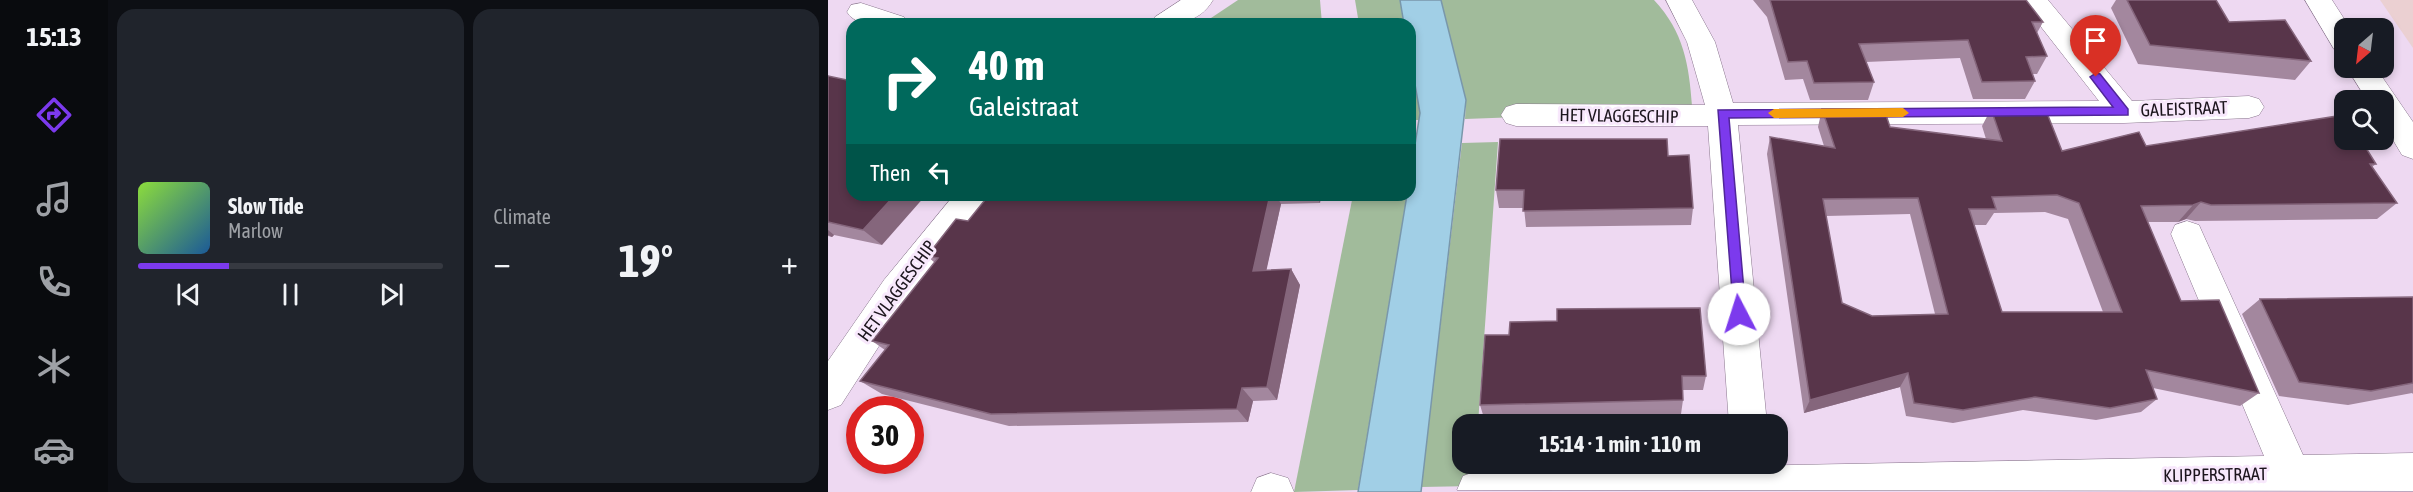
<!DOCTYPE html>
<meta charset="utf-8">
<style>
:root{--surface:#171b24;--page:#20242c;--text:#f1f3f6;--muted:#9ea1a6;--line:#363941;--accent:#7c3aed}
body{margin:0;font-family:"Asap Condensed",sans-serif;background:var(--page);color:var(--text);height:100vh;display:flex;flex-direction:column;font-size:22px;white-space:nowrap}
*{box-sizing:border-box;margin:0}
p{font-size:20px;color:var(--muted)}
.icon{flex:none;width:33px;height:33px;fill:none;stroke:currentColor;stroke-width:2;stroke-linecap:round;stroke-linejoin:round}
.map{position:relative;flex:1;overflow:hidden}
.sheet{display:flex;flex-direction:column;gap:9px;padding:9px;background:#0d0f14;width:720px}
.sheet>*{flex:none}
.hud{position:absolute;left:18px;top:18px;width:570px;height:183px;border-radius:18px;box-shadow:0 3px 9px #0003;background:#00695c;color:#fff;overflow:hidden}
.needle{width:39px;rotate:208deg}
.fabs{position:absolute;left:1506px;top:18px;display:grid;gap:12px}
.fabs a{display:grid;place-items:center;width:60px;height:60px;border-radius:12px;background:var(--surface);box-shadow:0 3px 9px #0003;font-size:30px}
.speed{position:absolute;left:18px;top:396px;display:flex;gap:12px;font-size:30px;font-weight:700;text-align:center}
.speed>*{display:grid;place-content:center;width:78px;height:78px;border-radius:50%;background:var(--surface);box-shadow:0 3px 9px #0003;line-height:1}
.speed .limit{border:9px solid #d22;background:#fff;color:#111}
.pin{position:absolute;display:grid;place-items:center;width:51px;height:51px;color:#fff;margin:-62px -26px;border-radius:50% 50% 50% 0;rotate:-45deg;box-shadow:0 0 6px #0007}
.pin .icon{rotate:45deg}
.me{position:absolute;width:66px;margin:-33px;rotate:355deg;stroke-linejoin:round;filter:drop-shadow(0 0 4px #0008)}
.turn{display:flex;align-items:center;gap:21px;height:126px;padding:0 24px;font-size:27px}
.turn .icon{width:78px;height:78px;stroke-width:2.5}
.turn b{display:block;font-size:42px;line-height:51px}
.then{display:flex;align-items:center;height:57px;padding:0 24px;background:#0003;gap:12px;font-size:22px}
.big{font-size:45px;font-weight:700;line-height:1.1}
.sheet .tile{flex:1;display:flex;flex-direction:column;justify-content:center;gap:9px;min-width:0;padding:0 21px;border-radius:18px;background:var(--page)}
.song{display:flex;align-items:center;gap:18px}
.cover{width:72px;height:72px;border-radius:9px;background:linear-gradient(135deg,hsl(90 70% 55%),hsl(210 70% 35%))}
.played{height:6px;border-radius:3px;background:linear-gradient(90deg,var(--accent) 30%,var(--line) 30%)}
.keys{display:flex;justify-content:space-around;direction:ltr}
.heat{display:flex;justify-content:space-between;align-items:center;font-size:33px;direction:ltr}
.sheet .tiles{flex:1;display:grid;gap:9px;grid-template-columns:repeat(2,1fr)}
.trip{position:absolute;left:624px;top:414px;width:336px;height:60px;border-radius:18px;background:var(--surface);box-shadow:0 3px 9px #0003;font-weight:700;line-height:60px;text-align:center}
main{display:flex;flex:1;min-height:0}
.tab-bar{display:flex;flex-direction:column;width:108px;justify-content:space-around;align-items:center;background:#090b0e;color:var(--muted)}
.tab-bar .icon{width:42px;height:42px}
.tab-bar .on{color:var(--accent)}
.tab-bar b{font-size:27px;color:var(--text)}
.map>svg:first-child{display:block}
.industrial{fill:#ebd0d2}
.green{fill:#a1bb9b}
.water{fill:#a1cfe6;stroke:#7997aa;stroke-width:1.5}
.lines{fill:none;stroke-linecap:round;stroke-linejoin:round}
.minor-casing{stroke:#8a778e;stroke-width:1}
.minor{fill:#fff;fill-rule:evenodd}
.wall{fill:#a3879e;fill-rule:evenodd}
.shaded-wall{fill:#85667c}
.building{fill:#58354a;stroke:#85667c;stroke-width:1.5;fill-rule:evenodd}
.route{fill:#7c3aed;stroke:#51269a;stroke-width:1.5}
.slow{fill:#f59e0b}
.labels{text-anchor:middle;stroke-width:6;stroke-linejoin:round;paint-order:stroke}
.street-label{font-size:18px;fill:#1c151d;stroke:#f8e8fc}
</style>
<main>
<nav class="tab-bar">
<b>15:13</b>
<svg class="icon on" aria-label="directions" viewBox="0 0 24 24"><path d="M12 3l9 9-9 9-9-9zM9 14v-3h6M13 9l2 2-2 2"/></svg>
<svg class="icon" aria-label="music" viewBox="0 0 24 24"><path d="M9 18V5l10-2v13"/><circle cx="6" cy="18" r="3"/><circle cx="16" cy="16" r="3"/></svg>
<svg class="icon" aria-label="phone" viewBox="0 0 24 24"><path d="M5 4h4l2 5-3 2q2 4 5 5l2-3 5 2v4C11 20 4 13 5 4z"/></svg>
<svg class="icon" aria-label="climate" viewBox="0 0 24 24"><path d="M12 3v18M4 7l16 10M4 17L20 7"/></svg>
<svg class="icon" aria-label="car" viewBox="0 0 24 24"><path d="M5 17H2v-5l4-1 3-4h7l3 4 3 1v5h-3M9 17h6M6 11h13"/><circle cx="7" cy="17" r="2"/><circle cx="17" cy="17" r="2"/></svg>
</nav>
<section class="sheet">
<div class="tiles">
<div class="tile">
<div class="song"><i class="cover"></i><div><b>Slow Tide</b><p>Marlow</p></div></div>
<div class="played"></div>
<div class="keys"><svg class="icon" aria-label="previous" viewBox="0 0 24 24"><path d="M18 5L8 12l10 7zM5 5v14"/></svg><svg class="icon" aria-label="pause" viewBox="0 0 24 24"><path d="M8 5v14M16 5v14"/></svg><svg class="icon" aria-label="next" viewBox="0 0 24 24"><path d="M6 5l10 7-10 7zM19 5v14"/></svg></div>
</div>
<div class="tile"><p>Climate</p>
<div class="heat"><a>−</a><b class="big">19°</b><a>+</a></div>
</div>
</div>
</section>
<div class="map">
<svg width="1585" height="492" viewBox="0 0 1585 492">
<rect width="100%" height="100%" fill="#eed9f2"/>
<!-- industrial -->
<path class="industrial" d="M1552,0H1585V48Z"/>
<!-- green -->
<g class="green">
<path d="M410,0H492L494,24H374Z"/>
<path d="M527,0H572L576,24H531Z"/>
<path d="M613,0H826C856,32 861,65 864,106L859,111L637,119L638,100Z"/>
<path d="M582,56L592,113L591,120H582Z"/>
<path d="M670,142L650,424H634V464H647L646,486L593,487L634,143Z"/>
<path d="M525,195H579L530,490L466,492Z"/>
</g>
<!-- water -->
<path class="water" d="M572,0H613L638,100L593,492H530L579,195H582V176L592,113L582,56V24H576Z"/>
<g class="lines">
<defs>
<g id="minor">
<path d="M353,0H385C371,24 348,24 323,24L327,17Z"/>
<path d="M838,0H864L887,42L905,103L1271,101L1192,0H1220L1304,101L1421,96L1431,99L1436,107L1431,115L1421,118L1296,123L910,125L939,424H901L880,126H688L678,123L673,115L678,107L688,104L877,105L859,42Z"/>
<path d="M1477,0H1504L1522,28H1516V52L1506,49Z"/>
<path d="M33,3L76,17L80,24C61,24 30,30 19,12L23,5Z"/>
<path d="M1519,68H1548L1585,122V159L1574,155L1556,125V100H1539Z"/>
<path d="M126,195H161L80,301L13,405L0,410V361L56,280Z"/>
<path d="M1359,221L1371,225L1375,234L1475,455L1585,453V491L629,490L635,476L649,471L1436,456L1343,234L1347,225Z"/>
<path d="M443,473L460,478L466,492H423L429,478Z"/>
</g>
</defs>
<!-- minor casing -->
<use href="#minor" class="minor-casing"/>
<!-- minor -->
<use href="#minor" class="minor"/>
</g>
<!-- wall -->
<g class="wall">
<path d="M925,0H1198L1215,22L1209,33L1219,56L1209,74H1204L1207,81L1197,99H1145L1132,58L1038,62L1046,82L1040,100H982L975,79L957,80L939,17Z"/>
<path d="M1288,0H1388L1401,22L1483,61L1467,80L1310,64L1283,8Z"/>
<path d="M0,76L54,245L6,235L4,237L0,236Z"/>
<path d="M994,109L1062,127L1158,139L1154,126L1163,109L1234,151L1318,146L1548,164L1544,167L1569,203L1549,219L1367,221L1358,219L1350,222H1320L1353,301L1431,393L1412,406L1325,388L1329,399L1313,412L1268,420L1195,410L1125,423L1078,416L1072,387L976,413L939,154L942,137L996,146L990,127ZM1217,212L1240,219L1275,312H1174L1146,225H1158L1166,213ZM1082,214L1107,314L1044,316L1014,303L998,216Z"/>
<path d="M840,156L865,208L863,225L698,227L696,208H671L668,190Z"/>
<path d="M161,195H493L492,203L453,204L438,270L463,269L472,285L449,400L425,401L420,422L181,426L54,394L32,381L57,350L44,341L107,263L99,256L140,221Z"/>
<path d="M1585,297V394L1584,393L1520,405L1451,396L1414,314L1432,299Z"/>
<path d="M681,335L878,376L875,390H855V400L853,414L656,418L652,405Z"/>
</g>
<!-- shaded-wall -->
<g class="shaded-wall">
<path d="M67,195H98L54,245L35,230Z"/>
<path d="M442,195H448L453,204L435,286L425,271Z"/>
<path d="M488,195H493L492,203Z"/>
<path d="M1373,202L1358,219L1350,222L1365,205Z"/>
<path d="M0,230L6,235L4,237L0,235Z"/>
<path d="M463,269L472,285L449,400L439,387Z"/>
<path d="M1080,373L1072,387L976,413L982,400Z"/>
<path d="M414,388L425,401L420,422L409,409Z"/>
</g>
<!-- building -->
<g class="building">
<path d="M942,0H1198L1215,22H1204L1219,56L1198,57L1207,81L1154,82L1140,40L1031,44L1046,82L986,83L979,61L960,62Z"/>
<path d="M1299,0H1388L1401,22L1457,20L1483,61L1322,45Z"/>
<path d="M0,76L24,81V195H67L35,230L0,222Z"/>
<path d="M1217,108L1234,151L1311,132L1318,146L1516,115V140H1533L1548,164H1542L1569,203L1383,205L1373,202L1365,205L1313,206L1353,301L1391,300L1431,393L1318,370L1329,399L1282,408L1207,397L1135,410L1086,403L1080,373L982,400L942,137L1007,148L994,109H1056L1062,127L1174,141L1163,109ZM1229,195L1251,203L1294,312H1174L1141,209H1168L1164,197ZM1090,198L1120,314L1044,316L1014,303L995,199Z"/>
<path d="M672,139H839L840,156L861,155L865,208L695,211L696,190H668Z"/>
<path d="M161,195H442L425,271L463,269L439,387L414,388L409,409L163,414L32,381L61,345L44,341L110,258L99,256L128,219L140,221Z"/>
<path d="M1585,297V383L1543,391L1471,382L1432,299Z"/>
<path d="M872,308L878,376H854L855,400L652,405L657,335H681L682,322L729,321V309Z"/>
</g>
<!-- route -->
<path class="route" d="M1268,73L1272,74L1300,109V115L901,118L918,314L911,320L906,318L890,110L1285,107L1262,77Z"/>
<!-- slow -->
<path class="slow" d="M1075,108L1081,113L1075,117L946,118L940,113L946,109Z"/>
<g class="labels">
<!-- street labels -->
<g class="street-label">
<text transform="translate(1356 109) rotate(-2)" y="6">GALEISTRAAT</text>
<text transform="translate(791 116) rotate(1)" y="6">HET VLAGGESCHIP</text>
<text transform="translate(69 291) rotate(-54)" y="6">HET VLAGGESCHIP</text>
<text transform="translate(1387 475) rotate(-1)" y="6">KLIPPERSTRAAT</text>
</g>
</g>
</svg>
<div class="fabs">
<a><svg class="needle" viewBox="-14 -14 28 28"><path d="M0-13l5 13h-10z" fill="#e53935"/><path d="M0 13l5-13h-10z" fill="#9ea1a6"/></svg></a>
<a><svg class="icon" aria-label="search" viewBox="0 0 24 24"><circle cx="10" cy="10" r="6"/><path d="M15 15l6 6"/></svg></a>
</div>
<div class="speed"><div class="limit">30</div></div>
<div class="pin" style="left:1268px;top:77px;background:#d93025"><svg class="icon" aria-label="arrive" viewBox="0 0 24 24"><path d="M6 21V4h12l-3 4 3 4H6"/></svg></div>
<svg class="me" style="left:911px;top:314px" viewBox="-20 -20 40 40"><circle r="19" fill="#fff"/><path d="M0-13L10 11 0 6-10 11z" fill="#7c3aed"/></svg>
<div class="trip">15:14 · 1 min · 110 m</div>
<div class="hud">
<div class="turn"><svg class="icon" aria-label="right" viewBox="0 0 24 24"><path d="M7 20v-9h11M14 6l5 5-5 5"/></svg><div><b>40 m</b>Galeistraat</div></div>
<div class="then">Then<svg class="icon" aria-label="left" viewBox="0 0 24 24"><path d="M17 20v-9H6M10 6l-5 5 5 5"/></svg></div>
</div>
</div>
</main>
